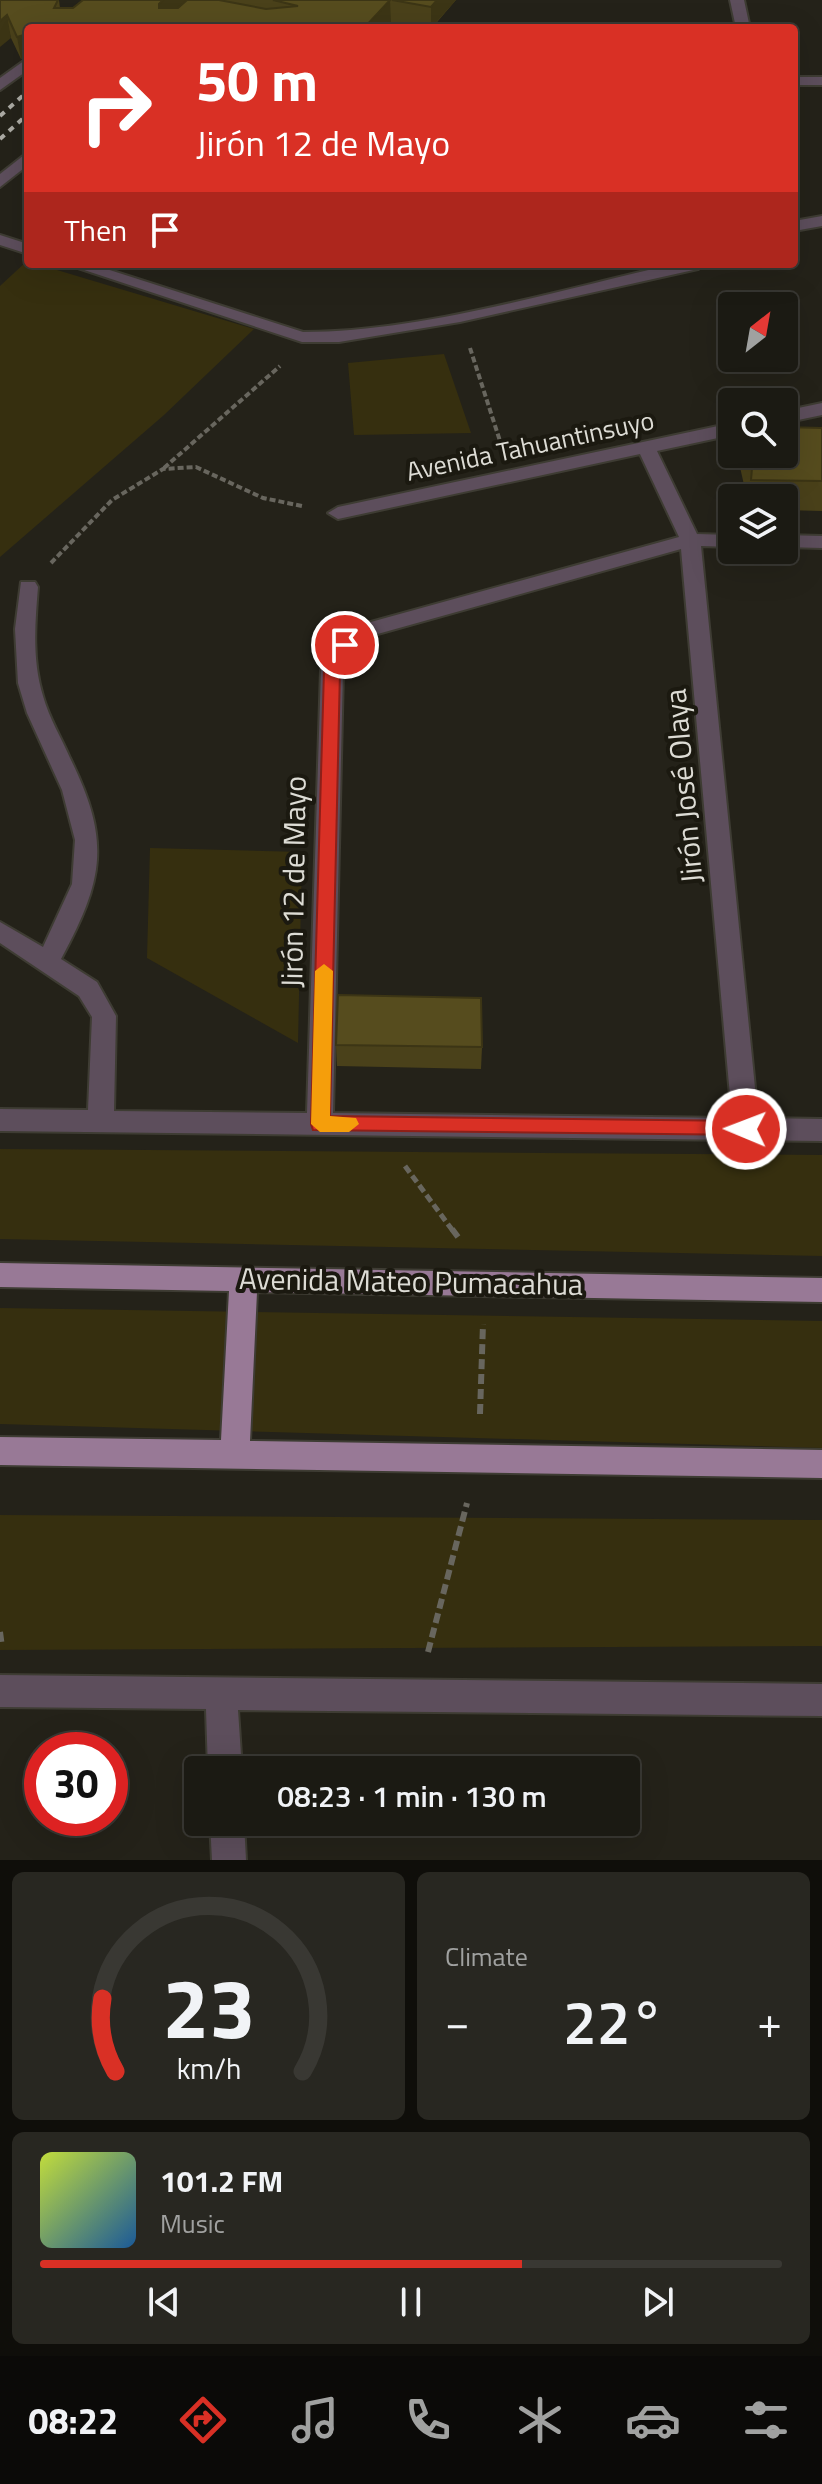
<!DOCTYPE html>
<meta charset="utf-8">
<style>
:root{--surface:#1b1a13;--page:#282721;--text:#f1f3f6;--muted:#a0a1a0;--line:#393833;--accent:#d93025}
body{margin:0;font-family:"Titillium Web",sans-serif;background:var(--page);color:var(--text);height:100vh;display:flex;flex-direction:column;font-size:30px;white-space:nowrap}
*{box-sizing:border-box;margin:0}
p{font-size:26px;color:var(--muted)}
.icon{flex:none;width:44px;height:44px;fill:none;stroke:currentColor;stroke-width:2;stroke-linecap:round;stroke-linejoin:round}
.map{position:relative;height:1860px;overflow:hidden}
.side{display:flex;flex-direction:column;gap:12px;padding:12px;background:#0f0e0a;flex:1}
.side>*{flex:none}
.banner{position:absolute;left:24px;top:24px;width:774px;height:244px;border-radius:8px;box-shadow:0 8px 32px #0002,0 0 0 2px var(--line);background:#d93025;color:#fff;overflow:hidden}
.needle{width:52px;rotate:31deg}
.controls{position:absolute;left:718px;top:292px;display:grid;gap:16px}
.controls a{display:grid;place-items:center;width:80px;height:80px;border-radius:8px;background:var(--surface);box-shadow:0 8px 32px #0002,0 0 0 2px var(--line);font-size:40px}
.speed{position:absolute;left:24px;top:1732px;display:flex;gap:16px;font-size:40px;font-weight:700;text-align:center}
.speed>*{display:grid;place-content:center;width:104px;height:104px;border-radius:50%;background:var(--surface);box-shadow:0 8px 32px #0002,0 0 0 2px var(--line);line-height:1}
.speed .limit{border:12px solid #d22;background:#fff;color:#111}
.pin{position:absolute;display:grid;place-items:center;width:68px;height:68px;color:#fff;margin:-34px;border:4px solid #fff;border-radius:50%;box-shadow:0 2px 8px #0007}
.me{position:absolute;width:88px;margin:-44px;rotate:271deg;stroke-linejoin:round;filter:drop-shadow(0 0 6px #0008)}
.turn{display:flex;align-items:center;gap:28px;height:168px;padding:0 40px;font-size:36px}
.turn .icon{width:104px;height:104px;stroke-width:2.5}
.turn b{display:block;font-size:56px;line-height:68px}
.then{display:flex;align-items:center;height:76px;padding:0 40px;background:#0003;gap:16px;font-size:30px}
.big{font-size:60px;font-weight:600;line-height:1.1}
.side .tile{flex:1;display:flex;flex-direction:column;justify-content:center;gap:12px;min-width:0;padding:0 28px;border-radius:12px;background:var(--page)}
.side .dial{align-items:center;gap:0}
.dial svg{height:208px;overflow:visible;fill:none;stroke:var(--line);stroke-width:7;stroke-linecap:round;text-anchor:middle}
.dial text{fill:var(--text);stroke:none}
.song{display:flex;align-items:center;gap:24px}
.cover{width:96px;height:96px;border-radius:12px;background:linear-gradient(135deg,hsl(70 70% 55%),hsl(210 70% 35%))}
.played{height:8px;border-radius:4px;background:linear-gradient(90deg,var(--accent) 65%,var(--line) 65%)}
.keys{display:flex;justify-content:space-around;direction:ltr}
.heat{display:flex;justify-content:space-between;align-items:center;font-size:44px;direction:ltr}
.side .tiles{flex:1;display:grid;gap:12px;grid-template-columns:1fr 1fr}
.tile:last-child{grid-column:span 2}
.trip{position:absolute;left:184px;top:1756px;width:456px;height:80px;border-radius:8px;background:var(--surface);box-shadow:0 8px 32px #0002,0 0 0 2px var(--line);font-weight:600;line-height:80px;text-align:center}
.tab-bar{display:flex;height:128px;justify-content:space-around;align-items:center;background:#0b0a08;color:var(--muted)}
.tab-bar .icon{width:56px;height:56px}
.tab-bar .on{color:var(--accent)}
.tab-bar b{font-size:36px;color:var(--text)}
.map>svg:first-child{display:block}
.green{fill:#362f0f}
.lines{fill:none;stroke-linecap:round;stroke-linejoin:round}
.minor-casing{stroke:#3e3c33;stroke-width:4}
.major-casing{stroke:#3e3c33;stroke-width:4}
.path-far2{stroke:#68665e;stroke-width:4;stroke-dasharray:6 3;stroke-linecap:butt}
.path-far1{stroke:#68665e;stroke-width:5;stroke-dasharray:8 4;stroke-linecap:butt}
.path{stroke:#68665e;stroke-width:6;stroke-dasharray:10 5;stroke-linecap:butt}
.minor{fill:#5d4e5c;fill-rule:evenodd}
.major{fill:#987996;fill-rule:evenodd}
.rail{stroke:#acaba4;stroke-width:4;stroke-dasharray:6 6;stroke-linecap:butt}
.wall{fill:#4a411a}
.shaded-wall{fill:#3c3515}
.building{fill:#564c1e;stroke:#3c3515;stroke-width:2}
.route{fill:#d93025;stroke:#8d1f18;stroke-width:2}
.slow{fill:#f59e0b}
.labels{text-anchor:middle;stroke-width:8;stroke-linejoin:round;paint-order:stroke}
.far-street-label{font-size:26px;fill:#dddcd5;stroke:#1b1910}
.street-label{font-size:30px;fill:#dddcd5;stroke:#1b1910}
</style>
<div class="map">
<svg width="822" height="1860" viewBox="0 0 822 1860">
<rect width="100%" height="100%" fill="#242219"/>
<!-- green -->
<g class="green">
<path d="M27,261L254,329L164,415L0,557V286Z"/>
<path d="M444,354L471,433L354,435L348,363Z"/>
<path d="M150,848L302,852L298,1043L147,958Z"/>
<path d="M0,1149L822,1155V1256L0,1239Z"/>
<path d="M0,1308L822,1321V1448L0,1424Z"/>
<path d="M0,1515L822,1520V1646L0,1650Z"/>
</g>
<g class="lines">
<defs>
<g id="minor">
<path d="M730,0H744L750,28H736Z"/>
<path d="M28,58V70L0,90V78Z"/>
<rect x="794" y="77" width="28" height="8"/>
<path d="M28,152V165L0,187V174Z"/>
<path d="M822,216V226L794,231V221Z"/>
<path d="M0,235L28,244V254L0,245Z"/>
<path d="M66,264H91L303,332C422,332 558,290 675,264H706L698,269L460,322L339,342H302Z"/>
<path d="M822,403V415L784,423V411Z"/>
<path d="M732,423V435L657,451L697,534L732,535V547L701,546L758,1118L822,1119V1141L0,1131V1109L88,1110L92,1017L79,996L0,943V922L43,947L72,884L75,840L62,790L27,713L18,683L15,629L21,582H35L38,587C35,624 32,660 43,696C49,718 61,737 70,758C111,841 104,879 61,959L97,982L116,1016L114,1111L307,1113L321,670L338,640L360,625L679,537L640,454L338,519L328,513L338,507ZM681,549L732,1118L333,1113L343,670L353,649L374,635Z"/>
<path d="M784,535L822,536V548L784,547Z"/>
<path d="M0,1675L822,1684V1716L238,1710L242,1770H208L206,1709L0,1707Z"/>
<path d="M210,1822H244L246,1860H212Z"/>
</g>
<path id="major" d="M0,1263L822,1278V1302L257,1292L250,1441L822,1450V1478L0,1465V1437L221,1440L229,1291L0,1287Z"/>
</defs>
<!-- minor casing -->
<use href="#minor" class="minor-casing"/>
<!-- major casing -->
<use href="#major" class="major-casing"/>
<!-- path-far2 -->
<g class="path-far2">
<path d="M470,348L500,441"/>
<path d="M164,468L280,366"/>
<path d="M51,563L112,500L163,469L196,467L263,498L302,506"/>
</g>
<!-- path-far1 -->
<path class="path-far1" d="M405,1166L453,1231"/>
<!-- path -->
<g class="path">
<path d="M452,1229L461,1241"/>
<path d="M480,1414L483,1324"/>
<path d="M0,1632L2,1647"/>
<path d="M428,1652L467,1503"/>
</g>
<!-- minor -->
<use href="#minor" class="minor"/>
<!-- major -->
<use href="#major" class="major"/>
<!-- rail -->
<g class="rail">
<path d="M0,116L26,93"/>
<path d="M0,139L28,114"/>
</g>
</g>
<!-- wall -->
<g class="wall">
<path d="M0,0H59L60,8H73L83,0H456L432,28H424L391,22L385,28H28V75L25,58L21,59L11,38Z"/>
<path d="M822,428V511L784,510V498H747L737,454H784Z"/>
<path d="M336,1045L482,1047L481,1069L337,1066Z"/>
</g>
<!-- shaded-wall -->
<g class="shaded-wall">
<path d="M163,0H189L161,26L159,4Z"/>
<path d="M390,0L391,22L385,28H364Z"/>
<path d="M437,0H456L431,28V7Z"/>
<path d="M7,15L11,38L0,47V21Z"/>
<path d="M27,34L24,51L25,58L21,59L17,37Z"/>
</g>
<!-- building -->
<g class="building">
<path d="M0,0H58L54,8H73L83,0H163L159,4V8H178L187,0H219L266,9L298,6L273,0H390L364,28H162L135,24L130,28H28V60L24,51L27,34L17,37L7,15L0,21Z"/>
<path d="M392,0H437L431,7Z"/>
<path d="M784,427L822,428V481L751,480L752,468L748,454H784Z"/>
<path d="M338,995L481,998L482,1047L336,1045Z"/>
</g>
<!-- route -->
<path class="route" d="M345,639L353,645L340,670L330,1116L746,1121L756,1129L753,1135L313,1130L311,1124L324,670L339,641Z"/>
<!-- slow -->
<path class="slow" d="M324,964L333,971L330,1116L356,1118L359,1124L349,1132H320L311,1124L315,971Z"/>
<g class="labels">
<!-- far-street labels -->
<g class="far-street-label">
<text transform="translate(530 446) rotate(-12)" y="9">Avenida Tahuantinsuyo</text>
</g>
<!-- street labels -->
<g class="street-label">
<text transform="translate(684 786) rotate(-95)" y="10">Jirón José Olaya</text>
<text transform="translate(294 882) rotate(-89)" y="10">Jirón 12 de Mayo</text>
<text transform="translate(411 1282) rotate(1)" y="10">Avenida Mateo Pumacahua</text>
</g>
</g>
</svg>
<div class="controls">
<a><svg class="needle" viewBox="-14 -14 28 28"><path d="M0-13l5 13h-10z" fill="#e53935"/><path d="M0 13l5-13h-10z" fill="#a0a1a0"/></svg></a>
<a><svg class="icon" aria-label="search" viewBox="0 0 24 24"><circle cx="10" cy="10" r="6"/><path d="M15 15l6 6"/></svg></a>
<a><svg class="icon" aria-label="layers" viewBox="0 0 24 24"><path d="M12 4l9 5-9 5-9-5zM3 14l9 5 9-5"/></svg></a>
</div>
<div class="speed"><div class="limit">30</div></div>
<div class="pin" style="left:345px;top:645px;background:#d93025"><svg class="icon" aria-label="arrive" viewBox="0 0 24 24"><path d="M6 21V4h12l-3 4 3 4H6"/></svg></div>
<svg class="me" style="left:746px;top:1129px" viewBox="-20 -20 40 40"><circle r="17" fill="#d93025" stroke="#fff" stroke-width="3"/><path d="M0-11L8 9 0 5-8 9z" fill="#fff"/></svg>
<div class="trip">08:23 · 1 min · 130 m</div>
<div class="banner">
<div class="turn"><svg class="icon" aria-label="right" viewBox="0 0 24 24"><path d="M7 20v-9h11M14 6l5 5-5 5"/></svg><div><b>50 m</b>Jirón 12 de Mayo</div></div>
<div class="then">Then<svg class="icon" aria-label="arrive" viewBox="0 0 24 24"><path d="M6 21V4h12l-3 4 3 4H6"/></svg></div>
</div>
</div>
<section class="side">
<div class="tiles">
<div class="tile dial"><svg viewBox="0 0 100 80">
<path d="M14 69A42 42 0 1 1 86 69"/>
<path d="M14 69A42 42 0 0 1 9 41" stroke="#d93025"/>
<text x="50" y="56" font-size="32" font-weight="700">23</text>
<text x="50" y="72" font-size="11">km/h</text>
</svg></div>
<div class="tile"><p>Climate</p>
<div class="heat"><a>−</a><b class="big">22°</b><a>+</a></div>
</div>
<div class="tile">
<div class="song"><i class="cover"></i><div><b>101.2 FM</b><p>Music</p></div></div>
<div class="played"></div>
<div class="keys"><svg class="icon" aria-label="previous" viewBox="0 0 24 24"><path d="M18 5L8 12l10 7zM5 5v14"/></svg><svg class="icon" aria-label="pause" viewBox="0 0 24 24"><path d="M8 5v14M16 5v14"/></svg><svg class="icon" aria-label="next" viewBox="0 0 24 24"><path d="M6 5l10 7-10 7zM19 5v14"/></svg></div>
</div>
</div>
</section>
<nav class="tab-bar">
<b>08:22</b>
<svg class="icon on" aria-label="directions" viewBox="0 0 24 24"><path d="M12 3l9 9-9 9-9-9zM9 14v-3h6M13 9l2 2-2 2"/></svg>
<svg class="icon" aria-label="music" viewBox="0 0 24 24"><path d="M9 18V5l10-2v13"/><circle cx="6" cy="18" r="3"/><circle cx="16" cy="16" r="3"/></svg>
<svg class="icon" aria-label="phone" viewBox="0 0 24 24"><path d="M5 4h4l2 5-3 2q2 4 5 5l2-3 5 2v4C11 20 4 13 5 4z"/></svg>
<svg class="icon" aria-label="climate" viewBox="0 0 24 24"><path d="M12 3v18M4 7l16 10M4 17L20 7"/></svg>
<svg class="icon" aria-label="car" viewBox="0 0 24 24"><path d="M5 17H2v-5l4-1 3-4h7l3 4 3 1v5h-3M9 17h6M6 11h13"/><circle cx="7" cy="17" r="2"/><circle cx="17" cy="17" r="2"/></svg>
<svg class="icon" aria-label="filters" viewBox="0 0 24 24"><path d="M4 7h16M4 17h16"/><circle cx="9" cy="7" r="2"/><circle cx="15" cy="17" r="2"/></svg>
</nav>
